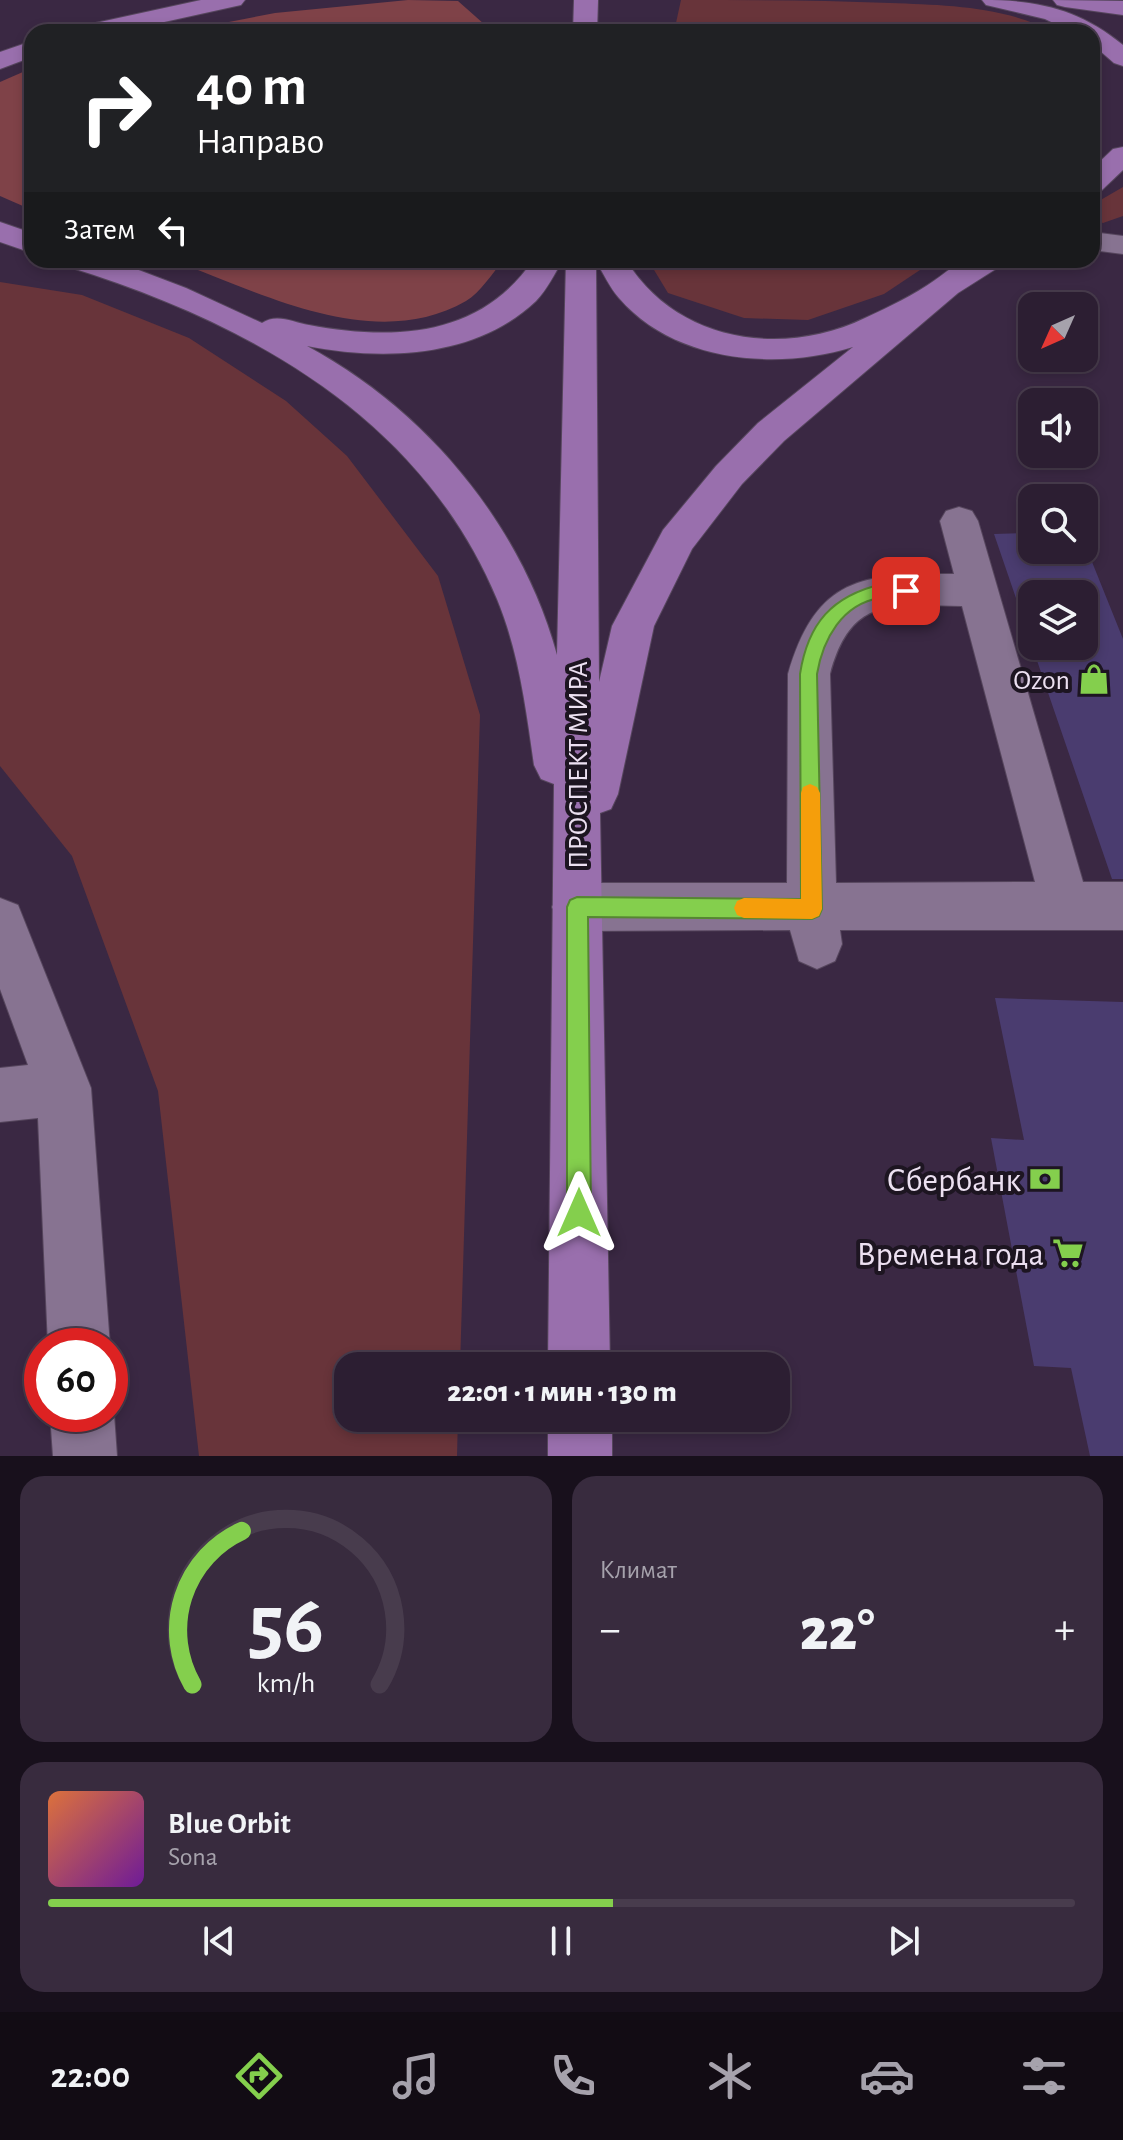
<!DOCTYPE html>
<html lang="ru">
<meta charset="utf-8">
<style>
:root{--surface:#2c1e32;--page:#382b3e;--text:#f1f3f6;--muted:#a6a2ac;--line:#483c4d;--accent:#84cf4d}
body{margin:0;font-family:"Alegreya Sans",sans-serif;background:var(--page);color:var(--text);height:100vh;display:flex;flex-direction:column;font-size:30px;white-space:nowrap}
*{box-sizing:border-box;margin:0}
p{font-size:26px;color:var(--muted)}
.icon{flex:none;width:44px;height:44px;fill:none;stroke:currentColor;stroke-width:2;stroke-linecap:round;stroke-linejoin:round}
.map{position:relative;height:1456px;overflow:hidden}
.drawer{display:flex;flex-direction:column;gap:20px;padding:20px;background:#18101c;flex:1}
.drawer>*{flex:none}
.banner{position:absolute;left:24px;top:24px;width:1076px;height:244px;border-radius:24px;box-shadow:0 4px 12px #0003,0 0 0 2px var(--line);background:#202124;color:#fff;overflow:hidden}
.needle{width:52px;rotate:225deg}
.buttons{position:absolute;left:1018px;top:292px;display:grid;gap:16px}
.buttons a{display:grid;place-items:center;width:80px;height:80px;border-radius:16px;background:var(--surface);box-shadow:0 4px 12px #0003,0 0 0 2px var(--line);font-size:40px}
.speed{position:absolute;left:24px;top:1328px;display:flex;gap:16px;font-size:40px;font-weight:700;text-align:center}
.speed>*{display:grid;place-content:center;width:104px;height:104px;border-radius:50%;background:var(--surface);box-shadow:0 4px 12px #0003,0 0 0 2px var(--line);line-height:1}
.speed .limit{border:12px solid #d22;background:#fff;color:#111}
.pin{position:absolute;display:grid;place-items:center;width:68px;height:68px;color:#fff;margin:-34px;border-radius:16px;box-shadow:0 4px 12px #0006}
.me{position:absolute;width:88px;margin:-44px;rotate:0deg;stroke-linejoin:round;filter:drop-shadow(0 0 6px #0008)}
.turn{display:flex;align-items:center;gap:28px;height:168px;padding:0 40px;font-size:36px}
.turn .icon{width:104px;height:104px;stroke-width:2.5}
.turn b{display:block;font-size:56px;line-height:68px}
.then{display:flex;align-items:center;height:76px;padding:0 40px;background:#0003;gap:16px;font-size:30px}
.big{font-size:60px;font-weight:800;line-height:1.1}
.drawer .tile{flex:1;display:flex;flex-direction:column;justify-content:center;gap:12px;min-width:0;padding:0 28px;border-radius:24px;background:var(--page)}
.drawer .dial{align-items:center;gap:0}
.dial svg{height:208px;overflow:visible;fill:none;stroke:var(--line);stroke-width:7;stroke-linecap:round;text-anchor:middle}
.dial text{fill:var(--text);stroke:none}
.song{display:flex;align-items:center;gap:24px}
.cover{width:96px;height:96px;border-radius:12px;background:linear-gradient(135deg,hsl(20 70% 55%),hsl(280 70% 35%))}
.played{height:8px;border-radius:4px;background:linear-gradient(90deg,var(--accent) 55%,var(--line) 55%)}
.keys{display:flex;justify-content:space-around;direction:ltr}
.heat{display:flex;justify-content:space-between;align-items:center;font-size:44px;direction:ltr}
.drawer .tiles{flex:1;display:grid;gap:20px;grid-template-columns:1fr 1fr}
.tile:last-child{grid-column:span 2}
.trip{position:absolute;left:334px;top:1352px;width:456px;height:80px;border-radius:24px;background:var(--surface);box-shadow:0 4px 12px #0003,0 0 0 2px var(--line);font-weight:800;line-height:80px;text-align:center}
.tab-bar{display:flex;height:128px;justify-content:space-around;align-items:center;background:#120c14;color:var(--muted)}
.tab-bar .icon{width:56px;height:56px}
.tab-bar .active{color:var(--accent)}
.tab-bar b{font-size:36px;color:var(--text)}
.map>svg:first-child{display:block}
.green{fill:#68343a}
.forest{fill:#7f4248}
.building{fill:#4a3c6f}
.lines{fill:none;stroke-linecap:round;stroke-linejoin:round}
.minor-casing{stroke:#56465d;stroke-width:2}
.major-casing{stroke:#56465d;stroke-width:2}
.minor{fill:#877391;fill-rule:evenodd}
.major{fill:#996fad;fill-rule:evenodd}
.route{fill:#84cf4d;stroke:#568732;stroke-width:2}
.slow{fill:#f59e0b}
.labels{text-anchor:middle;stroke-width:8;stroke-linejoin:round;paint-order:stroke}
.poi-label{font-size:28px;fill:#ece0f1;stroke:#1d1521;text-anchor:end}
.street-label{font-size:28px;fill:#ece0f1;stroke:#1d1521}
.near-poi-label{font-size:34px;fill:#ece0f1;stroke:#1d1521;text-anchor:end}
</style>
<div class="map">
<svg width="1123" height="1456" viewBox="0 0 1123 1456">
<rect width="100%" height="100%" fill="#3a2843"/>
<!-- green -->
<g class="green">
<path d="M681,0C751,0 821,0 890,3C943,5 1005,6 1053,32H674Z"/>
<path d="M1123,187V216L1103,223L1092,219V205Z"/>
<path d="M648,260H935L884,294L808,320L744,318L668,293Z"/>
<path d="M0,282L82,295L189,338L286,401L347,456L438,576L480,715L460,1366H348V1418H458L457,1456H199L158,1091L72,856L0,766Z"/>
</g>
<!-- forest -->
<g class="forest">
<path d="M408,0L458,1L493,32H177L275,13Z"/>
<path d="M32,68V210L0,196V82Z"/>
<path d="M171,260H504C493,272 480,293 466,301C373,354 261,292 171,260Z"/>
</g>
<!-- building -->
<g class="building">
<path d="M1032,533V550H1084V542L1123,639V879H1112L1032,646H1084V594H1032V645L994,534Z"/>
<path d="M995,998L1123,1002V1456H1090L1071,1368L1034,1366L991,1138L1024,1140Z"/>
</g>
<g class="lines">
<defs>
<g id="minor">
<path d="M1092,232L1123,236V254L1092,250Z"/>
<path d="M959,507L972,511L978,521L1083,882H1123V930H840L842,944L835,961L817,969L799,961L790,930L577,931L560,924L552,907L560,890L577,883H787L788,674C816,577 862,573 954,574L940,521L946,511ZM962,606L1035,882L836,883L830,674C851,595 893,605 962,606Z"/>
<path d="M0,898L18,905L91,1088L110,1346H48L38,1118L0,1122V1068L28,1065L0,989Z"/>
<path d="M110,1405L114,1414L117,1456H53L50,1414H110Z"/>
</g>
<g id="major">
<path d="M201,0H245L241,5L119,32H74L77,27Z"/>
<path d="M574,0H598L597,32H573Z"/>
<path d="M982,0C1038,0 1079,9 1123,45V66L1114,63L1092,44V32H1072L1045,19L986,5Z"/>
<path d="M1053,0L1123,1V15L1065,7L1057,5Z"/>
<path d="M32,41V57L0,69V52Z"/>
<path d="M1123,147V170L1102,190L1092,193V169L1113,149Z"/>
<path d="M0,222L32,233V253L0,242Z"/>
<path d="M65,260L115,261L186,288L262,323C276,313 293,322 309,325C394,341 481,337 533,260H563C555,273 547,290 536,301C476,358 384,361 307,346C426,410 521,524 557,655L566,260H626C676,342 782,358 865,318C889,307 914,295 935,280C944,274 956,263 967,260C977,257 993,260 1003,260L999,267L958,293L784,441L742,484L692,549L654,626L618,794L611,809L600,813L610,1366H548L554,784L541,779L534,765C526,709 519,652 497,599C421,417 249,323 69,267ZM596,261C603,273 610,288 619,298C674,362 776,371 853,347L758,423L716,466L663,530L612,626L599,682Z"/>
<rect x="548" y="1418" width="64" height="38"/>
</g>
</defs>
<!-- minor casing -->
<use href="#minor" class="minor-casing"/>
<!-- major casing -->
<use href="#major" class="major-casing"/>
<!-- minor -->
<use href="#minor" class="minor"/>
<!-- major -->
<use href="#major" class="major"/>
</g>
<!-- route -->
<path class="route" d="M882,584H906L915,591C907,602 892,596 880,598C842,604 823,639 817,674L822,909L819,916L812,919L588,917L591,1213L587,1221L579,1225L570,1221L567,1213V907L570,900L577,897L801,899L800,674C808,623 832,596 882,584Z"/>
<!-- slow -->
<path class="slow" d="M810,784L817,787L820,793L822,909L819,916L812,919L744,918L737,915L734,908L737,901L744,898L801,899V793L803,787Z"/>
<!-- icons -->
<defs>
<symbol id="shop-bare" viewBox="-9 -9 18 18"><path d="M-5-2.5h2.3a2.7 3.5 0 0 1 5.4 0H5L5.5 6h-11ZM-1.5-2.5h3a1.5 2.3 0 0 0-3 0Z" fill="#84cf4d" stroke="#1d1521" stroke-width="2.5" paint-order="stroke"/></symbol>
<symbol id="bank-bare" viewBox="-9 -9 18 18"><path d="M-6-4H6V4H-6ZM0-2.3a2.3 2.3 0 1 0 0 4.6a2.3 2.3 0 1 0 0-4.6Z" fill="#84cf4d" stroke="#1d1521" stroke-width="2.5" paint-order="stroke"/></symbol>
<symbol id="supermarket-bare" viewBox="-9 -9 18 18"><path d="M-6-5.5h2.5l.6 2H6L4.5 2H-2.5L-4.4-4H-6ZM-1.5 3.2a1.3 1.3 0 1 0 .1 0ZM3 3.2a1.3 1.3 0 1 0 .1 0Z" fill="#84cf4d" stroke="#1d1521" stroke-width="2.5" paint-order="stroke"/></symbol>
</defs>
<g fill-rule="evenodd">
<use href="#shop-bare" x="1072" y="657" width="44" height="44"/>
<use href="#bank-bare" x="1023" y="1157" width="44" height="44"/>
<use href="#supermarket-bare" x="1046" y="1231" width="44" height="44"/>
</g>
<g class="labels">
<!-- poi labels -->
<g class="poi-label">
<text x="1070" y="689">Ozon</text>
</g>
<!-- street labels -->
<g class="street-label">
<text transform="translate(577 765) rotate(-90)" y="10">ПРОСПЕКТ МИРА</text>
</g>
<!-- near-poi labels -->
<g class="near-poi-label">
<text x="1021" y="1191">Сбербанк</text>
<text x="1044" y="1265">Времена года</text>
</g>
</g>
</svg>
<div class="buttons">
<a><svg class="needle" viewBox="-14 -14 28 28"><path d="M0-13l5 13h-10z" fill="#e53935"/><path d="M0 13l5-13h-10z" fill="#a6a2ac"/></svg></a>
<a><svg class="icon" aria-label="sound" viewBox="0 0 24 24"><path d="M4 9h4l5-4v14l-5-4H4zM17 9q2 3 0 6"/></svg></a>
<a><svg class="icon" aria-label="search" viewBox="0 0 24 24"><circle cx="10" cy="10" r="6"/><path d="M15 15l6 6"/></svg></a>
<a><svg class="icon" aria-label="layers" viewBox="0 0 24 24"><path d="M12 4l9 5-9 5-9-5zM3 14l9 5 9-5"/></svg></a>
</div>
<div class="speed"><div class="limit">60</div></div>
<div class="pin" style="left:906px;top:591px;background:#d93025"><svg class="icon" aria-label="arrive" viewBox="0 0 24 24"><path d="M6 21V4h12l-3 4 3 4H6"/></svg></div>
<svg class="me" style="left:579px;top:1213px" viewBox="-20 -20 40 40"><path d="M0-17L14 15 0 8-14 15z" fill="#84cf4d" stroke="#fff" stroke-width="4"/></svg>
<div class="trip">22:01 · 1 мин · 130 m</div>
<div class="banner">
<div class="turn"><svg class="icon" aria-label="right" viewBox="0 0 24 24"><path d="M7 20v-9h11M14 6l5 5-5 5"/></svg><div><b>40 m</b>Направо</div></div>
<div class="then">Затем<svg class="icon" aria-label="left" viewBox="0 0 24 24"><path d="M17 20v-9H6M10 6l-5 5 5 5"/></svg></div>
</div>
</div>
<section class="drawer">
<div class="tiles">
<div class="tile dial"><svg viewBox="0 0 100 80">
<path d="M14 69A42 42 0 1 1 86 69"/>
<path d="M14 69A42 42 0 0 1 33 10" stroke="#84cf4d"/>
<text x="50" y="56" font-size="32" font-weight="700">56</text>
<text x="50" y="72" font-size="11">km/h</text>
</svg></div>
<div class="tile"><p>Климат</p>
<div class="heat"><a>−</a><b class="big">22°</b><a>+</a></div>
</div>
<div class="tile">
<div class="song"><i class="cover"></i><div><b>Blue Orbit</b><p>Sona</p></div></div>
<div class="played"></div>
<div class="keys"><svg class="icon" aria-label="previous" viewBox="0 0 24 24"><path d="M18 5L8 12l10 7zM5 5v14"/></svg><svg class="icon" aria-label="pause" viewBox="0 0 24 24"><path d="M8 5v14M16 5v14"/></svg><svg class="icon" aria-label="next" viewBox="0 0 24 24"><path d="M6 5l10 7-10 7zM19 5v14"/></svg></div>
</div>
</div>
</section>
<nav class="tab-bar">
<b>22:00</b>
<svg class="icon active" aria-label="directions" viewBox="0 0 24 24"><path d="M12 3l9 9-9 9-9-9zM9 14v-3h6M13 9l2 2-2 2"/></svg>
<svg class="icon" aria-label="music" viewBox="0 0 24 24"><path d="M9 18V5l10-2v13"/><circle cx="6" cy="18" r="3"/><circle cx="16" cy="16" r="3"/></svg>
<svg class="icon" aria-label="phone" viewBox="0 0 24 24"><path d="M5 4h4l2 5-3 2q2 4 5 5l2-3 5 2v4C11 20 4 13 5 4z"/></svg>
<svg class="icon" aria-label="climate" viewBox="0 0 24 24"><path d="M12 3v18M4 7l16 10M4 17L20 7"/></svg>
<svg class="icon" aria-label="car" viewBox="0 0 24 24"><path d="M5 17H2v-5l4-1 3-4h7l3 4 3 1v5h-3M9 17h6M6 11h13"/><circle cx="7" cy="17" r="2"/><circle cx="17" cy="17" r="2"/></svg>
<svg class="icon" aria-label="filters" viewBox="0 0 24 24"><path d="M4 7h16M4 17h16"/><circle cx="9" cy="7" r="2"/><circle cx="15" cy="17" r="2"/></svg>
</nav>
